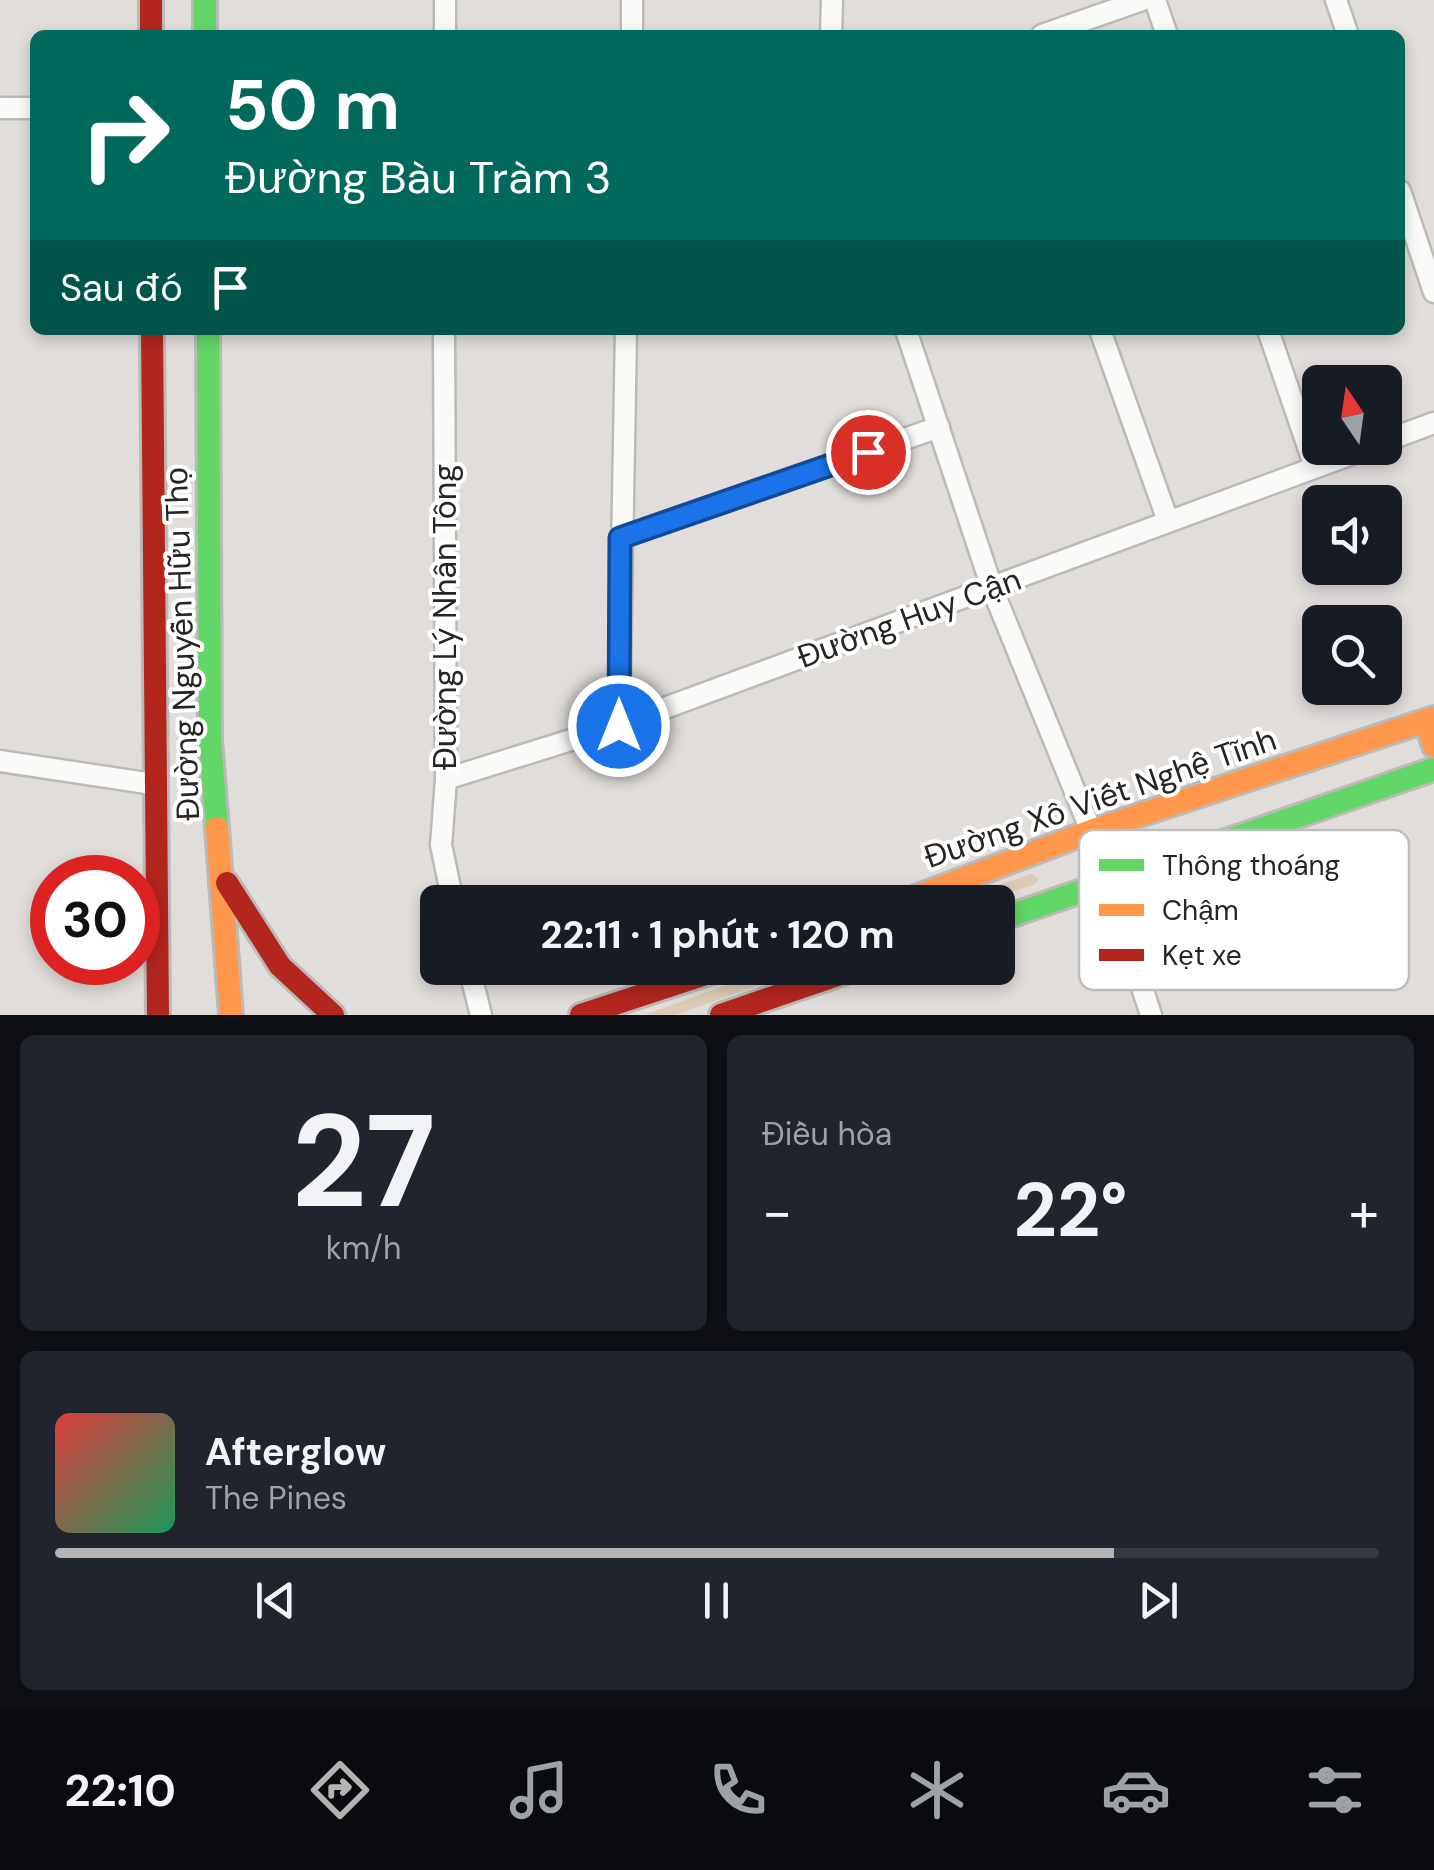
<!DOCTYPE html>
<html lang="vi">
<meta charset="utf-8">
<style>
:root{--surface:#171b24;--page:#20242c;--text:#f1f3f6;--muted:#9ea1a6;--line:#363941;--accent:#b3b3b3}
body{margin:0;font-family:"DM Sans",sans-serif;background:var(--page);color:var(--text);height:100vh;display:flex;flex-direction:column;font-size:38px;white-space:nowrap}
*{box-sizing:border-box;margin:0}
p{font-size:32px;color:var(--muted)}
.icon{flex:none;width:55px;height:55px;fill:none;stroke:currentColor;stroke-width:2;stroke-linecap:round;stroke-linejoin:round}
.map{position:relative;height:1015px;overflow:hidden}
.panel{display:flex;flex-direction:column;gap:20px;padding:20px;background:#0d0f14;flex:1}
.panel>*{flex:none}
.banner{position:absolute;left:30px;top:30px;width:1375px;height:305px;border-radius:15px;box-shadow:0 5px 15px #0003;background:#00695c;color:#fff;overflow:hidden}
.needle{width:65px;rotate:347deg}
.fabs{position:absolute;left:1302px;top:365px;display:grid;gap:20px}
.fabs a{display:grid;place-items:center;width:100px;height:100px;border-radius:15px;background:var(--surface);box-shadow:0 5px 15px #0003;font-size:50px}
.speed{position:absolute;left:30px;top:855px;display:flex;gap:20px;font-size:50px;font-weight:700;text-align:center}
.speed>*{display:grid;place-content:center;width:130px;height:130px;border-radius:50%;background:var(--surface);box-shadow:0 5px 15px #0003;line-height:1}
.speed .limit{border:15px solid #d22;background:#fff;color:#111}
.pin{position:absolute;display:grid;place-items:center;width:85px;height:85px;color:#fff;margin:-42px;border:5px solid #fff;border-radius:50%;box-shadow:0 2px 10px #0007}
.me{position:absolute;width:110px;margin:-55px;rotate:0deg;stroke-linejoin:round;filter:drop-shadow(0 0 8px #0008)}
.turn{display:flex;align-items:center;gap:35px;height:210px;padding:0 30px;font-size:45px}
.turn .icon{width:130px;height:130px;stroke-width:2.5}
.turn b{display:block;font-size:70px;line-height:85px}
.then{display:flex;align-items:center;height:95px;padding:0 30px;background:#0003;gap:20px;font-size:38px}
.big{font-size:75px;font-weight:700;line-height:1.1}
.panel .tile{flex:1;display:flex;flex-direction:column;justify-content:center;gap:15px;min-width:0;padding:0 35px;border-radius:15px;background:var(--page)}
.panel .dial{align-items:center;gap:0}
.dial b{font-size:130px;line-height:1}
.song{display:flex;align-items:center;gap:30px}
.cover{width:120px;height:120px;border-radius:15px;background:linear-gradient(135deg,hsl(0 70% 55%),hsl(150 70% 35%))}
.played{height:10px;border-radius:5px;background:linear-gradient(90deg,var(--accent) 80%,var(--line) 80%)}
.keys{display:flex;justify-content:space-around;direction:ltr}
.heat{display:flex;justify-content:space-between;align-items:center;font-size:55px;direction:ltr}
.panel .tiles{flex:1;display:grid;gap:20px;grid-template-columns:1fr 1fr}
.tile:last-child{grid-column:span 2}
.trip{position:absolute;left:420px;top:885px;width:595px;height:100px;border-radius:15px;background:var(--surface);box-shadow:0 5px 15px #0003;font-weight:700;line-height:100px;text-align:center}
.tabs{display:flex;height:160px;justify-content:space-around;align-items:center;background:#090b0e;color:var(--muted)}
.tabs .icon{width:70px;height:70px}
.tabs .selected{color:var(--accent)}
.tabs b{font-size:45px;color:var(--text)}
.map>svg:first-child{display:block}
.green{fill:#dcccb5}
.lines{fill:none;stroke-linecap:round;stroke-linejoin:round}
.street-casing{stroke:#bcbab7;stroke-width:25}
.fast-casing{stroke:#bcbab7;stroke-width:28}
.slow-casing{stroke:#bcbab7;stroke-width:28}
.jam-casing{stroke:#bcbab7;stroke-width:28}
.street{stroke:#fafaf9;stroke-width:20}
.fast{stroke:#63d668;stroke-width:22}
.slow{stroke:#ff974d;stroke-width:22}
.jam{stroke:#b3261e;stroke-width:22}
.route-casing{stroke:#114b97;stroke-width:25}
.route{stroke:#1a73e8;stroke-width:18}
.labels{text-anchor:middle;stroke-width:8;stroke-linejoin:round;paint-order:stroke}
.street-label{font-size:32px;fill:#262522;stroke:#fff}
.key{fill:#fff;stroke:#bebebd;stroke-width:2.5}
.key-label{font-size:28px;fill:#262522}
</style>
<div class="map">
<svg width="1434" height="1015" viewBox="0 0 1434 1015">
<rect width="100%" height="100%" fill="#e0ddda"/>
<!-- green -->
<g class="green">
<path d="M1031,874L1039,879L1035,884L984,902H952Z"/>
<path d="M774,968H806L676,1015H644Z"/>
</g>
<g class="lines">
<defs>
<g id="street">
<path d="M1155,0L1167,35"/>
<path d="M1336,0L1348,35"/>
<path d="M445,35V0"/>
<path d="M632,35V0"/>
<path d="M831,35L832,0"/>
<path d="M1042,35L1142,0"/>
<path d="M0,108H35"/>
<path d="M1400,191L1434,292"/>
<path d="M444,330L446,779L441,845L453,902"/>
<path d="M906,330L992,588L1091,831L1151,1015"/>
<path d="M1100,330L1168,521"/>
<path d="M1268,330L1315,467"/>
<path d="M1385,441L1434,423"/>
<path d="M620,538L939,427"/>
<path d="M619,725L626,330"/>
<path d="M0,761L153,784"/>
<path d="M446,779L619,725L1368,448"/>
<path d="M469,968L481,1015"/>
</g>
<g id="fast">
<path d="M205,0V35"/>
<path d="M208,330L210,740L217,828"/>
<path d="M998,920L1434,769"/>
</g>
<g id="slow">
<path d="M1426,721L1434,746"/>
<path d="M217,828L231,1015"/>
<path d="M902,902L1091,831L1434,718"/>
</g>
<g id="jam">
<path d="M151,0V35"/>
<path d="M152,330L158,1015"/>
<path d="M227,883L280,966L333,1015"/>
<path d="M581,1015L724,968"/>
<path d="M721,1015L858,968"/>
</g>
</defs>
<!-- street casing -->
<use href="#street" class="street-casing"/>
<!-- fast casing -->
<use href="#fast" class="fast-casing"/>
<!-- slow casing -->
<use href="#slow" class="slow-casing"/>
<!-- jam casing -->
<use href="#jam" class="jam-casing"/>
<!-- street -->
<use href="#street" class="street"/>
<!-- fast -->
<use href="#fast" class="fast"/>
<!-- slow -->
<use href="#slow" class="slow"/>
<!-- jam -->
<use href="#jam" class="jam"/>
</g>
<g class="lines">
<defs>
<path id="route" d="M619,726L620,538L868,452"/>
</defs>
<!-- route casing -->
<use href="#route" class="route-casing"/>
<!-- route -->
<use href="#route" class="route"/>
</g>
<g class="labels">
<!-- street labels -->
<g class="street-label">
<text transform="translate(445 617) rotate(-90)" y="11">Đường Lý Nhân Tông</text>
<text transform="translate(909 618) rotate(-20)" y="11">Đường Huy Cận</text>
<text transform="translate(182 644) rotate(-92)" y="11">Đường Nguyễn Hữu Thọ</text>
<text transform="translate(1100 798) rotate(-19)" y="11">Đường Xô Viết Nghệ Tĩnh</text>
</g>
</g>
<!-- legend -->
<rect x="1079" y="830" width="330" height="160" rx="15" class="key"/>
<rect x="1099" y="859" width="45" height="12" fill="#63d668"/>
<rect x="1099" y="904" width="45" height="12" fill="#ff974d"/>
<rect x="1099" y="949" width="45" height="12" fill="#b3261e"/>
<g class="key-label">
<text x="1162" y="875">Thông thoáng</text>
<text x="1162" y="920">Chậm</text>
<text x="1162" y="965">Kẹt xe</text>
</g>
</svg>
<div class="fabs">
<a><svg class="needle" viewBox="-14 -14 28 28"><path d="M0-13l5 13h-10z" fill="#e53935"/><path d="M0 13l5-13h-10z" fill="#9ea1a6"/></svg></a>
<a><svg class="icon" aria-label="sound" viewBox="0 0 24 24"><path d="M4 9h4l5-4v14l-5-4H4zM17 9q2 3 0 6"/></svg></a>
<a><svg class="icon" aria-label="search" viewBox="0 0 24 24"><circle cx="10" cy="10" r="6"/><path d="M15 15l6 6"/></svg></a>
</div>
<div class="speed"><div class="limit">30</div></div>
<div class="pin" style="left:868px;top:452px;background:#d93025"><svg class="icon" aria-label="arrive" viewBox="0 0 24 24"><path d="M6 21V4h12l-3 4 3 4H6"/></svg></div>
<svg class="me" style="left:619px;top:726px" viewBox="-20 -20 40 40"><circle r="17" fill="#1a73e8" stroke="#fff" stroke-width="3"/><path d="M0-11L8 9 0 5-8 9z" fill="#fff"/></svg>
<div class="trip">22:11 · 1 phút · 120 m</div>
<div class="banner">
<div class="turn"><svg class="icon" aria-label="right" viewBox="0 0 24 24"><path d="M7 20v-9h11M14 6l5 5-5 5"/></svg><div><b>50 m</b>Đường Bàu Tràm 3</div></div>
<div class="then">Sau đó<svg class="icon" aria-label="arrive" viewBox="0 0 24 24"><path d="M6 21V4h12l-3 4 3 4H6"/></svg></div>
</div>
</div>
<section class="panel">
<div class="tiles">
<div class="tile dial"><b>27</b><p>km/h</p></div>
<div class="tile"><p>Điều hòa</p>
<div class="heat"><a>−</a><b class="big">22°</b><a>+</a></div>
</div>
<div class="tile">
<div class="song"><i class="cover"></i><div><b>Afterglow</b><p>The Pines</p></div></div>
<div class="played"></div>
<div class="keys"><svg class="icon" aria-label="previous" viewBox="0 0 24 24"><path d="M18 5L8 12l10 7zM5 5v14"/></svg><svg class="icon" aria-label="pause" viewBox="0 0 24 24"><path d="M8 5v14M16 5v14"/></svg><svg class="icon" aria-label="next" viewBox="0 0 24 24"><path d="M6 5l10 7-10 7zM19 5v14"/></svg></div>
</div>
</div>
</section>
<nav class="tabs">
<b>22:10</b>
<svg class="icon selected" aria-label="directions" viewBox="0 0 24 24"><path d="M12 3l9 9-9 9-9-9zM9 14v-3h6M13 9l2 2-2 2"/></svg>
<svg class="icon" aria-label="music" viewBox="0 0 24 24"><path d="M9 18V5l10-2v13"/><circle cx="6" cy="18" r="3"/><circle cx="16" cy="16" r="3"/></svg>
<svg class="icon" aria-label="phone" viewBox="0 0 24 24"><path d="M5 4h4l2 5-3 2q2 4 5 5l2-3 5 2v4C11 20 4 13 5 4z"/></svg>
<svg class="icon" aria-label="climate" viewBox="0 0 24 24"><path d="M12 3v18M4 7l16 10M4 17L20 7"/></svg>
<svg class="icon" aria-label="car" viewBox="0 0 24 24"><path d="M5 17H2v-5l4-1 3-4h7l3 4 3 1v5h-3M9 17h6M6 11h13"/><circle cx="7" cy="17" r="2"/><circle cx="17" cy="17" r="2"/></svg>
<svg class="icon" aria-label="filters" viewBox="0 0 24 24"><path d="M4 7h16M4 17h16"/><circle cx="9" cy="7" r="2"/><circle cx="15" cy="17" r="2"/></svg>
</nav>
